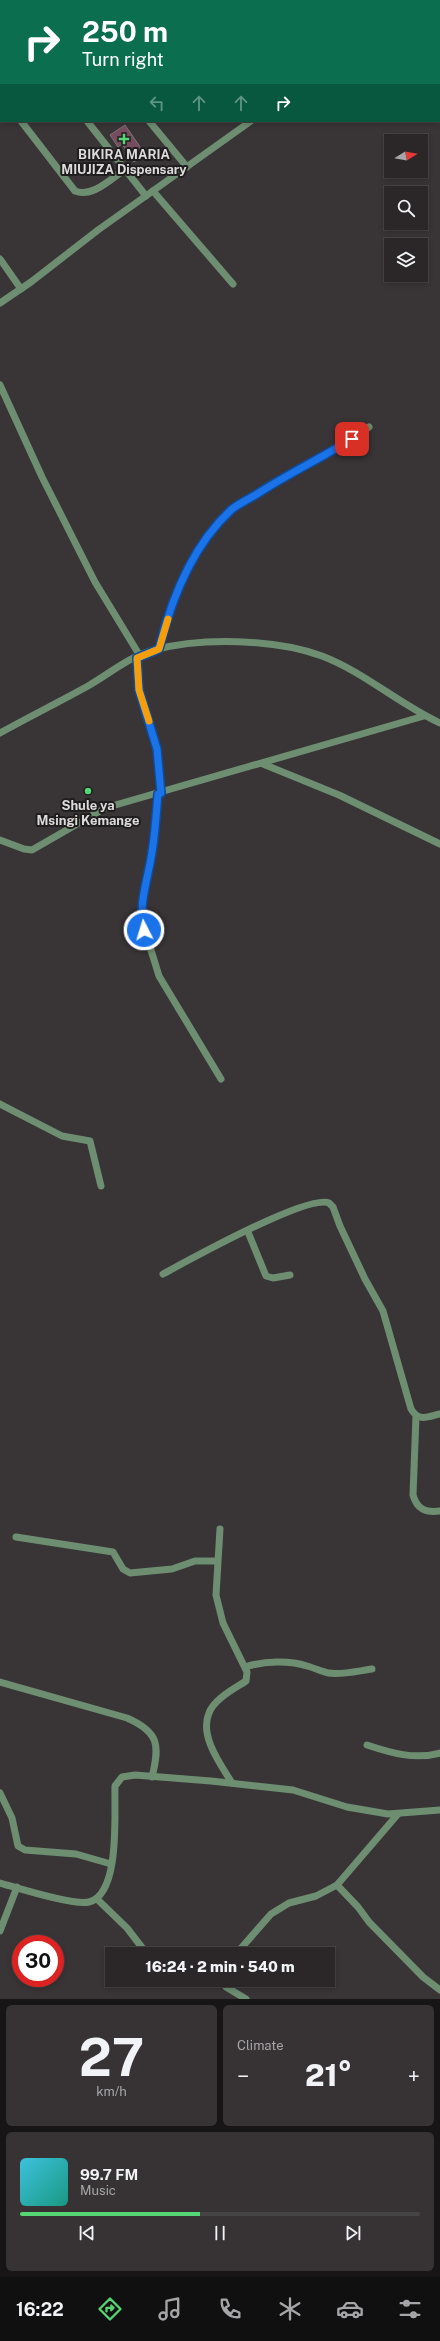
<!DOCTYPE html>
<meta charset="utf-8">
<style>
:root{--surface:#2b2728;--page:#373334;--text:#f1f3f6;--muted:#a6a5a8;--line:#474445;--accent:#53d673}
body{margin:0;font-family:"Public Sans",sans-serif;background:var(--page);color:var(--text);height:100vh;display:flex;flex-direction:column;font-size:15px;white-space:nowrap}
*{box-sizing:border-box;margin:0}
p{font-size:13px;color:var(--muted)}
.icon{flex:none;width:22px;height:22px;fill:none;stroke:currentColor;stroke-width:2;stroke-linecap:round;stroke-linejoin:round}
.map{position:relative;height:1999px;overflow:hidden}
.drawer{display:flex;flex-direction:column;gap:6px;padding:6px;background:#181516;flex:1}
.drawer>*{flex:none}
.hud{position:absolute;left:0px;top:0px;width:440px;height:122px;box-shadow:0 2px 6px #0003,0 0 0 1px var(--line);background:#0b6e4f;color:#fff;overflow:hidden}
.needle{width:26px;rotate:79deg}
.buttons{position:absolute;left:384px;top:134px;display:grid;gap:8px}
.buttons a{display:grid;place-items:center;width:44px;height:44px;border-radius:0px;background:var(--surface);box-shadow:0 2px 6px #0003,0 0 0 1px var(--line);font-size:20px}
.speed{position:absolute;left:12px;top:1935px;display:flex;gap:8px;font-size:20px;font-weight:700;text-align:center}
.speed>*{display:grid;place-content:center;width:52px;height:52px;border-radius:50%;background:var(--surface);box-shadow:0 2px 6px #0003,0 0 0 1px var(--line);line-height:1}
.speed .limit{border:6px solid #d22;background:#fff;color:#111}
.pin{position:absolute;display:grid;place-items:center;width:34px;height:34px;color:#fff;margin:-17px;border-radius:8px;box-shadow:0 2px 6px #0006}
.me{position:absolute;width:44px;margin:-22px;rotate:355deg;stroke-linejoin:round;filter:drop-shadow(0 0 3px #0008)}
.turn{display:flex;align-items:center;gap:14px;height:84px;padding:0 16px;font-size:18px}
.turn .icon{width:52px;height:52px;stroke-width:2.5}
.turn b{display:block;font-size:28px;line-height:34px}
.lanes{display:flex;align-items:center;height:38px;padding:0 16px;background:#0003;justify-content:center;gap:20px;direction:ltr}
.lanes .off{opacity:.35}
.big{font-size:30px;font-weight:800;line-height:1.1}
.drawer .card{flex:1;display:flex;flex-direction:column;justify-content:center;gap:6px;min-width:0;padding:0 14px;border-radius:6px;background:var(--page)}
.drawer .dial{align-items:center;gap:0}
.dial b{font-size:52px;line-height:1}
.song{display:flex;align-items:center;gap:12px}
.cover{width:48px;height:48px;border-radius:6px;background:linear-gradient(135deg,hsl(190 70% 55%),hsl(170 70% 35%))}
.played{height:4px;border-radius:2px;background:linear-gradient(90deg,var(--accent) 45%,var(--line) 45%)}
.keys{display:flex;justify-content:space-around;direction:ltr}
.heat{display:flex;justify-content:space-between;align-items:center;font-size:22px;direction:ltr}
.drawer .tiles{flex:1;display:grid;gap:6px;grid-template-columns:1fr 1fr}
.card:last-child{grid-column:span 2}
.trip{position:absolute;left:105px;top:1947px;width:230px;height:40px;border-radius:0px;background:var(--surface);box-shadow:0 2px 6px #0003,0 0 0 1px var(--line);font-weight:800;line-height:40px;text-align:center}
.dock{display:flex;height:64px;justify-content:space-around;align-items:center;background:#111010;color:var(--muted)}
.dock .icon{width:28px;height:28px}
.dock .selected{color:var(--accent)}
.dock b{font-size:18px;color:var(--text)}
.map>svg:first-child{display:block}
.building{fill:#784c5f;stroke:#7b7577}
.lines{fill:none;stroke-linecap:round;stroke-linejoin:round}
.minor{stroke:#6d8e71;stroke-width:7}
.route-casing{stroke:#114b97;stroke-width:10}
.route{stroke:#1a73e8;stroke-width:7}
.slow{stroke:#f59e0b;stroke-width:7}
.poi-dot{fill:#53d673;stroke:#1f1d1d;stroke-width:1.5}
.labels{text-anchor:middle;stroke-width:4;stroke-linejoin:round;paint-order:stroke}
.poi-label{font-size:13px;font-weight:bold;fill:#dedbdc;stroke:#1f1d1d}
</style>
<div class="map">
<svg width="440" height="1999" viewBox="0 0 440 1999">
<rect width="100%" height="100%" fill="#393436"/>
<!-- building -->
<path class="building" d="M125,125L145,154L134,162L122,144L118,147L110,135Z"/>
<g class="lines">
<!-- minor -->
<g class="minor">
<path d="M61,0V1"/>
<path d="M396,1L397,0"/>
<path d="M0,99L1,98"/>
<path d="M21,121L75,191C92,198 111,179 124,170"/>
<path d="M87,121L146,196"/>
<path d="M149,121L187,167"/>
<path d="M153,191L233,284"/>
<path d="M0,259L21,289"/>
<path d="M0,303L31,282L98,230L251,121"/>
<path d="M0,385L42,477L95,582L140,656"/>
<path d="M159,649C169,607 197,535 233,509C276,478 325,457 369,427"/>
<path d="M137,658L139,690L157,749L161,793"/>
<path d="M0,733C29,717 59,702 88,686C109,674 130,656 154,650C202,637 275,639 322,656C364,672 399,704 440,723"/>
<path d="M263,764L339,795L440,844"/>
<path d="M158,794L155,828L144,895L142,921L159,976L221,1079"/>
<path d="M0,840L24,849L32,850L105,808L424,716"/>
<path d="M0,1104L62,1136L90,1141L101,1186"/>
<path d="M248,1232L266,1276L273,1278L290,1275"/>
<path d="M163,1274C189,1260 308,1194 329,1203L333,1207L340,1226L365,1279L383,1311L411,1409C419,1422 427,1417 440,1414"/>
<path d="M416,1416L413,1495C417,1509 425,1513 440,1511"/>
<path d="M220,1529L216,1595L223,1623L247,1672L246,1681C234,1689 214,1699 209,1713C199,1736 221,1765 232,1783"/>
<path d="M16,1537L113,1552L123,1569L130,1573L172,1569L195,1561H217"/>
<path d="M245,1667C264,1661 289,1660 307,1666C314,1668 321,1671 328,1673C343,1675 357,1671 372,1669"/>
<path d="M0,1682L127,1718C159,1732 160,1745 152,1777"/>
<path d="M367,1745C391,1753 415,1760 440,1753"/>
<path d="M0,1793L12,1818L18,1846L25,1850L76,1854L111,1864"/>
<path d="M0,1883C18,1888 74,1906 89,1902C121,1894 114,1811 115,1786L122,1777L135,1775L211,1781L293,1790L347,1807L388,1814L440,1810"/>
<path d="M337,1885L358,1907L369,1922L423,1977L440,1990"/>
<path d="M97,1899L127,1928L147,1954"/>
<path d="M0,1931L17,1887"/>
<path d="M236,1954L271,1914L289,1903L316,1896L337,1885L398,1814"/>
<path d="M221,1980L226,1987L246,1999"/>
</g>
</g>
<g class="lines">
<defs>
<path id="route" d="M144,930C138,906 147,882 151,858C155,837 156,815 158,794L161,793L157,749L139,690L137,658L159,649C171,600 193,545 231,510C238,504 249,499 257,494C288,474 321,458 352,439"/>
</defs>
<!-- route casing -->
<use href="#route" class="route-casing"/>
<!-- route -->
<use href="#route" class="route"/>
<!-- slow -->
<path class="slow" d="M149,721L139,690L137,658L159,649L168,619"/>
</g>
<!-- markers -->
<g class="poi-dot">
<path d="M122 133h4v4h4v4h-4v4h-4v-4h-4v-4h4z"/>
<circle cx="88" cy="791" r="4"/>
</g>
<g class="labels">
<!-- poi labels -->
<g class="poi-label">
<text x="124" y="159">BIKIRA MARIA<tspan x="124" dy="15">MIUJIZA Dispensary</tspan></text>
<text x="88" y="810">Shule ya<tspan x="88" dy="15">Msingi Kemange</tspan></text>
</g>
</g>
</svg>
<div class="buttons">
<a><svg class="needle" viewBox="-14 -14 28 28"><path d="M0-13l5 13h-10z" fill="#e53935"/><path d="M0 13l5-13h-10z" fill="#a6a5a8"/></svg></a>
<a><svg class="icon" aria-label="search" viewBox="0 0 24 24"><circle cx="10" cy="10" r="6"/><path d="M15 15l6 6"/></svg></a>
<a><svg class="icon" aria-label="layers" viewBox="0 0 24 24"><path d="M12 4l9 5-9 5-9-5zM3 14l9 5 9-5"/></svg></a>
</div>
<div class="speed"><div class="limit">30</div></div>
<div class="pin" style="left:352px;top:439px;background:#d93025"><svg class="icon" aria-label="arrive" viewBox="0 0 24 24"><path d="M6 21V4h12l-3 4 3 4H6"/></svg></div>
<svg class="me" style="left:144px;top:930px" viewBox="-20 -20 40 40"><circle r="17" fill="#1a73e8" stroke="#fff" stroke-width="3"/><path d="M0-11L8 9 0 5-8 9z" fill="#fff"/></svg>
<div class="trip">16:24 · 2 min · 540 m</div>
<div class="hud">
<div class="turn"><svg class="icon" aria-label="right" viewBox="0 0 24 24"><path d="M7 20v-9h11M14 6l5 5-5 5"/></svg><div><b>250 m</b>Turn right</div></div>
<div class="lanes"><svg class="icon off" aria-label="left" viewBox="0 0 24 24"><path d="M17 20v-9H6M10 6l-5 5 5 5"/></svg><svg class="icon off" aria-label="ahead" viewBox="0 0 24 24"><path d="M12 20V5M6 11l6-6 6 6"/></svg><svg class="icon off" aria-label="ahead" viewBox="0 0 24 24"><path d="M12 20V5M6 11l6-6 6 6"/></svg><svg class="icon" aria-label="right" viewBox="0 0 24 24"><path d="M7 20v-9h11M14 6l5 5-5 5"/></svg></div>
</div>
</div>
<section class="drawer">
<div class="tiles">
<div class="card dial"><b>27</b><p>km/h</p></div>
<div class="card"><p>Climate</p>
<div class="heat"><a>−</a><b class="big">21°</b><a>+</a></div>
</div>
<div class="card">
<div class="song"><i class="cover"></i><div><b>99.7 FM</b><p>Music</p></div></div>
<div class="played"></div>
<div class="keys"><svg class="icon" aria-label="previous" viewBox="0 0 24 24"><path d="M18 5L8 12l10 7zM5 5v14"/></svg><svg class="icon" aria-label="pause" viewBox="0 0 24 24"><path d="M8 5v14M16 5v14"/></svg><svg class="icon" aria-label="next" viewBox="0 0 24 24"><path d="M6 5l10 7-10 7zM19 5v14"/></svg></div>
</div>
</div>
</section>
<nav class="dock">
<b>16:22</b>
<svg class="icon selected" aria-label="directions" viewBox="0 0 24 24"><path d="M12 3l9 9-9 9-9-9zM9 14v-3h6M13 9l2 2-2 2"/></svg>
<svg class="icon" aria-label="music" viewBox="0 0 24 24"><path d="M9 18V5l10-2v13"/><circle cx="6" cy="18" r="3"/><circle cx="16" cy="16" r="3"/></svg>
<svg class="icon" aria-label="phone" viewBox="0 0 24 24"><path d="M5 4h4l2 5-3 2q2 4 5 5l2-3 5 2v4C11 20 4 13 5 4z"/></svg>
<svg class="icon" aria-label="climate" viewBox="0 0 24 24"><path d="M12 3v18M4 7l16 10M4 17L20 7"/></svg>
<svg class="icon" aria-label="car" viewBox="0 0 24 24"><path d="M5 17H2v-5l4-1 3-4h7l3 4 3 1v5h-3M9 17h6M6 11h13"/><circle cx="7" cy="17" r="2"/><circle cx="17" cy="17" r="2"/></svg>
<svg class="icon" aria-label="filters" viewBox="0 0 24 24"><path d="M4 7h16M4 17h16"/><circle cx="9" cy="7" r="2"/><circle cx="15" cy="17" r="2"/></svg>
</nav>
